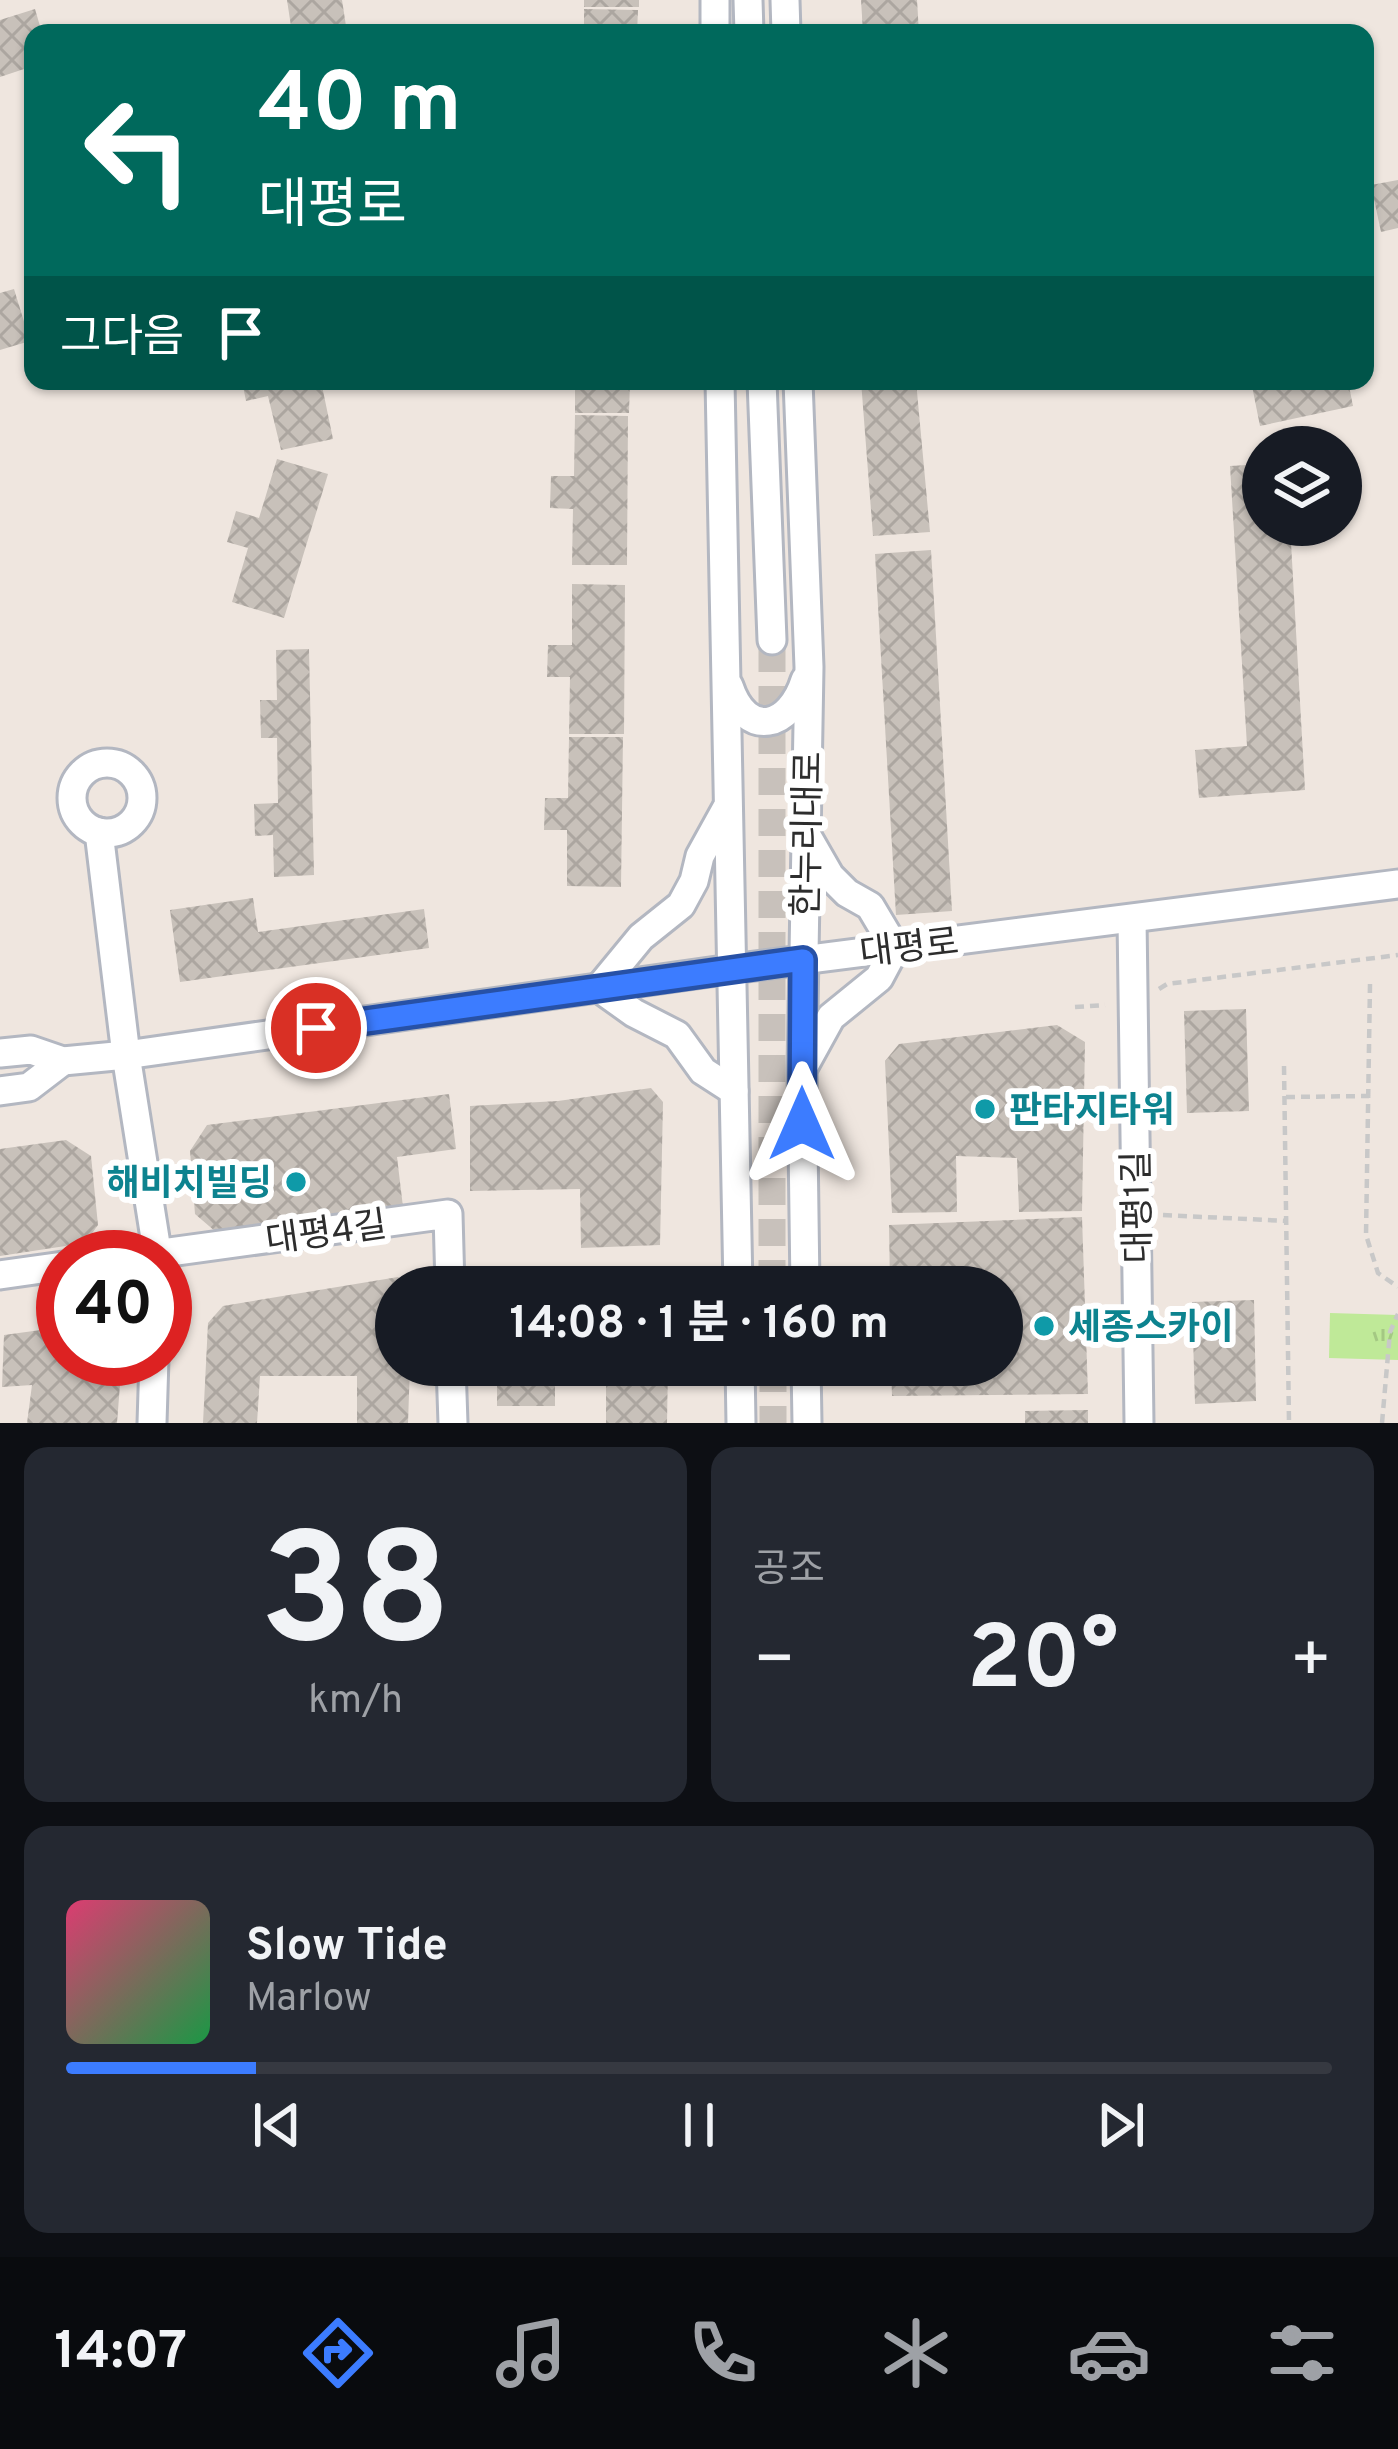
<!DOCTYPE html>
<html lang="ko">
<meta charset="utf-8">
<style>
:root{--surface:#171b24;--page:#242831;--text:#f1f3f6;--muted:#9ea1a6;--line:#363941;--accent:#3c7cff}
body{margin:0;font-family:Overpass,"Noto Sans KR",sans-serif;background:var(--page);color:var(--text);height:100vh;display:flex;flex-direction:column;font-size:45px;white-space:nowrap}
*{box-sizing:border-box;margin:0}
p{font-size:39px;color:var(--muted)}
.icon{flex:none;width:66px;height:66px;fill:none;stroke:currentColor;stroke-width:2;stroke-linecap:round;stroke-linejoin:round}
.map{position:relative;height:1423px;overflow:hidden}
.drawer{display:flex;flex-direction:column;gap:24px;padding:24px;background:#0d0f14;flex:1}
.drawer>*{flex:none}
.top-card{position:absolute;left:24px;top:24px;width:1350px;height:366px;border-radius:24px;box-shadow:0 3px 9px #0004;background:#00695c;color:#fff;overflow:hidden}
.buttons{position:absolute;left:1242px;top:426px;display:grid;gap:24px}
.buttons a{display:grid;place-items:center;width:120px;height:120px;border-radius:50%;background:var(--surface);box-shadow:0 3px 9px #0004;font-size:60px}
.speed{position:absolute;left:36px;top:1230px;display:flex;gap:24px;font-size:60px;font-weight:700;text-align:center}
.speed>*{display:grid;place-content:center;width:156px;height:156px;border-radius:50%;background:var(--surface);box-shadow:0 3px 9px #0004;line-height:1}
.speed .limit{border:18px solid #d22;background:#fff;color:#111}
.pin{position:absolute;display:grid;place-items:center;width:102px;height:102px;color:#fff;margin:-51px;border:6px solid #fff;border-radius:50%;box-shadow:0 3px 12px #0007}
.me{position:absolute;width:132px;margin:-66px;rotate:0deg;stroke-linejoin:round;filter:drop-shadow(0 0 9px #0008)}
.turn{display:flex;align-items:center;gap:42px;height:252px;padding:0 36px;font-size:54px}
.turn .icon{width:156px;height:156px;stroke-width:2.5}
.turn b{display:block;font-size:84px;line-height:102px}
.then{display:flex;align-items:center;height:114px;padding:0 36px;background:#0003;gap:24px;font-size:45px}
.big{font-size:90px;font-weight:700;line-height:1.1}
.drawer .tile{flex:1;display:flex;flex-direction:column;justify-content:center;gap:18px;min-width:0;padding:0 42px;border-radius:24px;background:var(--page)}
.drawer .dial{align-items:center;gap:0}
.dial b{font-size:156px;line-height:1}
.song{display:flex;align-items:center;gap:36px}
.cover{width:144px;height:144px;border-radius:18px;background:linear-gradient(135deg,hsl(340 70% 55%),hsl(140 70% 35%))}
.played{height:12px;border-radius:6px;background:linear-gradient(90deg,var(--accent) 15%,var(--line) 15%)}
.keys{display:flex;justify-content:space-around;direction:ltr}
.heat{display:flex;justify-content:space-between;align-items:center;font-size:66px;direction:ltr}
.drawer .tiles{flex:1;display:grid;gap:24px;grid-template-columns:1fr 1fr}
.tile:last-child{grid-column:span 2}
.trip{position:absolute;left:375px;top:1266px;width:648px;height:120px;border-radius:60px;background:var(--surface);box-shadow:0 3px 9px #0004;font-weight:700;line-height:120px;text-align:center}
.tab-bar{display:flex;height:192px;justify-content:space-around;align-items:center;background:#090b0e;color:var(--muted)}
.tab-bar .icon{width:84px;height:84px}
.tab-bar .selected{color:var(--accent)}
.tab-bar b{font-size:54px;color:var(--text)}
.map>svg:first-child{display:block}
.grass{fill:url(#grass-tufts)}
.building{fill:url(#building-cross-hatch)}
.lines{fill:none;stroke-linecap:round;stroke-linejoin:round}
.minor-tunnel{stroke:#c8c1bb;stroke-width:27;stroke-dasharray:27 14;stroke-linecap:butt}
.minor-casing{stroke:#b3b7c1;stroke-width:33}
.path{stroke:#c8c8c8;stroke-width:4.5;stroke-dasharray:9 6;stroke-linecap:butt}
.minor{stroke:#fff;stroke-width:27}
.route-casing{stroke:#2751a6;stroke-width:30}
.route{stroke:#3c7cff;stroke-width:21}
.culture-dot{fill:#0f9aa8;stroke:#fff;stroke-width:4.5}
.labels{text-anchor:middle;stroke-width:12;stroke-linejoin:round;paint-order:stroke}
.street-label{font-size:36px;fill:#2d2d2d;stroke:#fff}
.culture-label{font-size:36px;font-weight:bold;fill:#0d838f;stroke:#fff;text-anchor:start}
</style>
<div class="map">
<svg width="1398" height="1423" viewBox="0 0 1398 1423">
<defs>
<pattern id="grass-tufts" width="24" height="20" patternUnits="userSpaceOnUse" patternTransform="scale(3)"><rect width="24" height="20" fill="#bfe998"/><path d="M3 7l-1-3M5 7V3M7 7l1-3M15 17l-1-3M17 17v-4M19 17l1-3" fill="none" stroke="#a4c883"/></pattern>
<pattern id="building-cross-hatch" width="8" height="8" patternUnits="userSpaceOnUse" patternTransform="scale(3)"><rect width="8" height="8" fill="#c8c1ba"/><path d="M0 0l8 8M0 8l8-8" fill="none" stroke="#aca6a0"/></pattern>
</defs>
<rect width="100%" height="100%" fill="#efe6df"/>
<!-- grass -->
<path class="grass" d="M1330,1313L1398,1315V1360L1329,1358Z"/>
<!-- building -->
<g class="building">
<path d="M287,0H342L346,26L292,33Z"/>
<rect x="584" y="0" width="55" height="7"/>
<path d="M861,0H917L919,33H863Z"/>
<path d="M35,9L42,33H33V66L0,77V20Z"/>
<path d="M584,9L638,10L637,33H584Z"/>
<path d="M1398,180V228L1381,232L1371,185Z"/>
<path d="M14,289L30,341L0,350V293Z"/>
<path d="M242,381H321L333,439L281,450L268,396L246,401Z"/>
<path d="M575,381H630L629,413H575Z"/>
<path d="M861,381H916L930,532L873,536Z"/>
<path d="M1251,381H1348L1353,406L1260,426Z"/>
<path d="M575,415L628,416L627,565H572L573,509L550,508L551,476H574Z"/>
<path d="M277,459L328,474L284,618L232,602L248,548L227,542L236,511L259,518Z"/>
<path d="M1263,464V525H1290L1305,790L1199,798L1195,750L1247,746L1230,466Z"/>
<path d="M931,550L952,911L896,915L875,554Z"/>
<path d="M572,584L625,585L624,734H569L570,677H547L548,645H572Z"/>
<path d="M309,649L314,875L274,877L273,835L255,836L254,804L278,803L277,738H261L260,700H277L276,650Z"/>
<path d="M569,737H623L621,887L567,886V830H544L545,798H568Z"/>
<path d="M253,898L258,932L424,909L429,948L180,982L170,910Z"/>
<path d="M1246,1009L1249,1111L1187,1113L1184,1011Z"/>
<path d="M1057,1025L1085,1042L1082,1211L1019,1212L1017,1158L956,1156L957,1212L892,1213L885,1061L899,1044Z"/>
<path d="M651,1088L663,1102L660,1245L581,1248L580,1189L470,1191V1106L558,1101Z"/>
<path d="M449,1094L456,1149L397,1157L403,1207L216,1232L195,1214L190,1151L207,1125Z"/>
<path d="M66,1140L91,1156L98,1225L85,1243L0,1256V1149Z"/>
<path d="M1082,1217L1088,1394L892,1396L891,1365H1002V1287H890L889,1225Z"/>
<path d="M496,1267L669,1269V1287H496Z"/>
<path d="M398,1277L412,1287H396V1365H410L408,1423H357V1376H260L257,1423H203L208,1323L223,1306Z"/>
<path d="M1254,1300L1256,1401L1195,1404L1192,1302Z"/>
<path d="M63,1327V1359H122L117,1423H27L32,1385L2,1387L4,1335Z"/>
<path d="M497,1365H668L667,1423H606V1379L555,1378V1406H497Z"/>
<path d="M1088,1410V1423H1025V1411Z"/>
</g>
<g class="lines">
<!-- minor-tunnel -->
<g class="minor-tunnel">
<path d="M772,1287V640"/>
<path d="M773,1365V1423"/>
</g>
<defs>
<g id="minor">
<path d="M715,0V33"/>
<path d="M748,0L749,33"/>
<path d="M785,0L786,33"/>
<path d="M720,381L738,1287"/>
<path d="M762,381L772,640"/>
<path d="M798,381L809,667L802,1069L805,1287"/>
<path d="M729,686C747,740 790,728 805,680"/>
<circle cx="107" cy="798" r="35"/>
<path d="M99,832L126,1055L158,1257"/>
<path d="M807,836L830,876L847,893L870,906L895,948"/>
<path d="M1132,919L1139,1423"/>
<path d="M599,988L641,937L681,905L694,881L700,856L726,809"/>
<path d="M599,988L634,1013L677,1035L703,1071L734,1091"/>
<path d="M0,1053L31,1050L63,1061L126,1055L731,969L1398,884"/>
<path d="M804,1066L831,1017L879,978L895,948"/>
<path d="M0,1091L29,1087L63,1061"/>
<path d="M133,1257L448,1214L450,1287"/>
<path d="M0,1275L63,1266"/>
<path d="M451,1365L453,1423"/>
<path d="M740,1365L741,1423"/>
<path d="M806,1365L807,1423"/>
<path d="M152,1423L154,1359"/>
</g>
</defs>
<!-- minor casing -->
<use href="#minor" class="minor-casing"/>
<!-- path -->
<g class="path">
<path d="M1370,984L1366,1235L1378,1273L1398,1287"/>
<path d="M1159,989L1167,984L1398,955"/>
<path d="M1075,1007L1105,1005"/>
<path d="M1284,1066L1289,1423"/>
<path d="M1286,1097L1369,1096"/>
<path d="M1163,1215L1287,1221"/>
<path d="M1382,1423L1390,1332L1398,1314"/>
</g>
<!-- minor -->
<use href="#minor" class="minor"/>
</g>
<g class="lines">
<defs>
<path id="route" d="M316,1028L803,960L802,1124"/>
</defs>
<!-- route casing -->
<use href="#route" class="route-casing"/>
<!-- route -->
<use href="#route" class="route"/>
</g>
<!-- markers -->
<g class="culture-dot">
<circle cx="985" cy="1109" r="12"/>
<circle cx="296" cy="1182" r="12"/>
<circle cx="1044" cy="1326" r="12"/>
</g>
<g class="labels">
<!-- street labels -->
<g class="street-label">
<text transform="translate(806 834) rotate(-89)" y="13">한누리대로</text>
<text transform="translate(909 946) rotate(-7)" y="13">대평로</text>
<text transform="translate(1136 1207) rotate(-91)" y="13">대평1길</text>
<text transform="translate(326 1231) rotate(-8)" y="13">대평4길</text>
</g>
<!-- culture labels -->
<g class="culture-label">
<text x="1009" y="1122">판타지타워</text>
<text x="272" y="1195" text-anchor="end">해비치빌딩</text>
<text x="1068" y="1339">세종스카이</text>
</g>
</g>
</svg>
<div class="buttons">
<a><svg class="icon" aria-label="layers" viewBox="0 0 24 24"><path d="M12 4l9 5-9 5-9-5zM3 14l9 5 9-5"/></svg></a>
</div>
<div class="speed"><div class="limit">40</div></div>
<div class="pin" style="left:316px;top:1028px;background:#d93025"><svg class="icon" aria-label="arrive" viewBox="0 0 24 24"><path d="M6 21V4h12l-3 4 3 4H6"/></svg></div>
<svg class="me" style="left:802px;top:1124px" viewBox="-20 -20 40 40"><path d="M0-17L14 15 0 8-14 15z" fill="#3c7cff" stroke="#fff" stroke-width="4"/></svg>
<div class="trip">14:08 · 1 분 · 160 m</div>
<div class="top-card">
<div class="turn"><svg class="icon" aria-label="left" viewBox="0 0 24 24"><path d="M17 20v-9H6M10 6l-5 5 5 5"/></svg><div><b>40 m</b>대평로</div></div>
<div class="then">그다음<svg class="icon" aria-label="arrive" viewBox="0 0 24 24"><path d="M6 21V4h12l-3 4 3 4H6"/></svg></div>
</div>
</div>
<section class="drawer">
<div class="tiles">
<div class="tile dial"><b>38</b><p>km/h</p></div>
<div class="tile"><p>공조</p>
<div class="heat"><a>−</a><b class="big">20°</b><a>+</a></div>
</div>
<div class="tile">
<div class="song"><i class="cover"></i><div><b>Slow Tide</b><p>Marlow</p></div></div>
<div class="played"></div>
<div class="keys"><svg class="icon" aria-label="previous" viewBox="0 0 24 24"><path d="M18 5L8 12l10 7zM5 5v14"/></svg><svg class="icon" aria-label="pause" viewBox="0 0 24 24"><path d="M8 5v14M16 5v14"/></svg><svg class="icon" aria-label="next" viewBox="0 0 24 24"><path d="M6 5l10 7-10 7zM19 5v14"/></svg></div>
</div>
</div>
</section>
<nav class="tab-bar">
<b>14:07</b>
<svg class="icon selected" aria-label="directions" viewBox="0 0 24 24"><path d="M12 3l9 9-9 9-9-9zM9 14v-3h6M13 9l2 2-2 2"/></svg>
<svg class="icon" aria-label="music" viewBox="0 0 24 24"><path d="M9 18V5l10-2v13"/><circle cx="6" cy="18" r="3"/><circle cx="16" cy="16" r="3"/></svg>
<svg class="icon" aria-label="phone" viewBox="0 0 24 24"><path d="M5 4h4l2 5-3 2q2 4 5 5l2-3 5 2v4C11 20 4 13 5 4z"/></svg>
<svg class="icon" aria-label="climate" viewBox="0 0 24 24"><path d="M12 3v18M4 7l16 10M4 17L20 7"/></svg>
<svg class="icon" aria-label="car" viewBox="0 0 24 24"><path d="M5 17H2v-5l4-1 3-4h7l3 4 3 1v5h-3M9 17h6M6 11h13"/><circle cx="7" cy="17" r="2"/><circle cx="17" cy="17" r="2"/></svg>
<svg class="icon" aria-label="filters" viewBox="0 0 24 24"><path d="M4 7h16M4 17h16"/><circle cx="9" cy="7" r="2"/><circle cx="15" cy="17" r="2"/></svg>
</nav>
